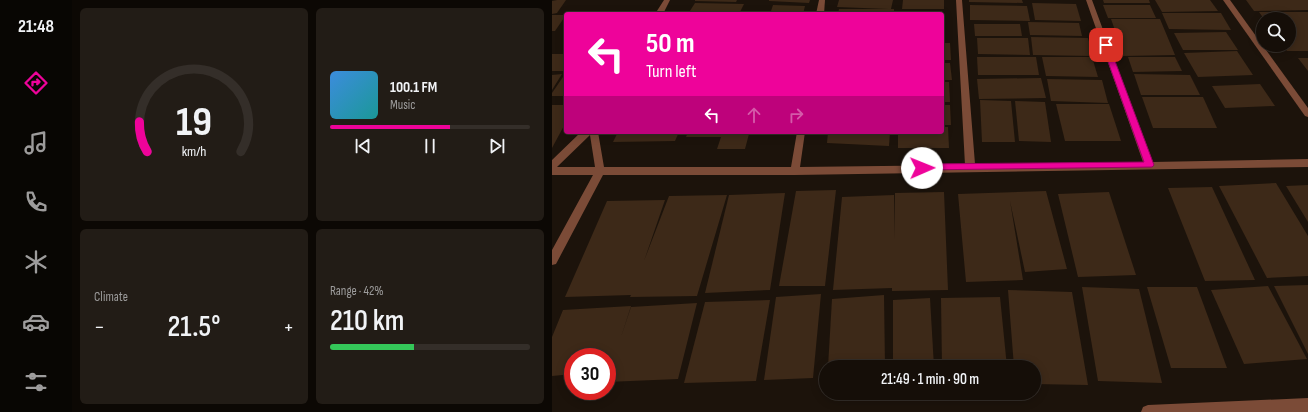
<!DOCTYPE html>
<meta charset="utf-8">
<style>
:root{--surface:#150e08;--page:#221c16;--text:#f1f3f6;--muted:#9d9c9c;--line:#342e29;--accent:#ee039a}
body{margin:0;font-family:"Sofia Sans Condensed",sans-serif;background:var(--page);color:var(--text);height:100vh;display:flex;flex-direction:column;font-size:15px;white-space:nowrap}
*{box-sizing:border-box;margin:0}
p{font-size:13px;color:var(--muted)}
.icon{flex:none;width:22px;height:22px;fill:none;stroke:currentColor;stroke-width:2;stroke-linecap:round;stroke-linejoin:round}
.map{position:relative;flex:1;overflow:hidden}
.sheet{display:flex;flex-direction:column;gap:8px;padding:8px;background:#0c0804;width:480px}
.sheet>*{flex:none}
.hud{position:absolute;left:12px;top:12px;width:380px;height:122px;border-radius:4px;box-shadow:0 2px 10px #0003,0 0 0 1px var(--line);background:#ee039a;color:#fff;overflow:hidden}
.fabs{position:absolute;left:704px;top:12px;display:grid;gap:8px}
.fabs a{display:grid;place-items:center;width:40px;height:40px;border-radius:50%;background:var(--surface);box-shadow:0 2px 10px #0003,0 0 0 1px var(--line);font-size:20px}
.speed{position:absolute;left:12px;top:348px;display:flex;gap:8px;font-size:20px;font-weight:700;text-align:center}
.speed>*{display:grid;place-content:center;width:52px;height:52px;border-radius:50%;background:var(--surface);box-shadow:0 2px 10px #0003,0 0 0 1px var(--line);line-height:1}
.speed .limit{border:6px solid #d22;background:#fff;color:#111}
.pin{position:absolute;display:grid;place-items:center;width:34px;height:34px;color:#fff;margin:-17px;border-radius:8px;box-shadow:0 2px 6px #0006}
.me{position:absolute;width:44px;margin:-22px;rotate:89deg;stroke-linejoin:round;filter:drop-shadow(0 0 3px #0008)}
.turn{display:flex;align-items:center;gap:14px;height:84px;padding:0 16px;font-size:18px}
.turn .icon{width:52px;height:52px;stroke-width:2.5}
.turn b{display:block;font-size:28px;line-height:34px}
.lanes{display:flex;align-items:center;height:38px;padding:0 16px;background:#0003;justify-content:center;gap:20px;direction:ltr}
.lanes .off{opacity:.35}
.big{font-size:30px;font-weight:600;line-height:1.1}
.sheet .tile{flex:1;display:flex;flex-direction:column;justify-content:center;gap:6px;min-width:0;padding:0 14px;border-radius:6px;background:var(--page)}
.sheet .dial{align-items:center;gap:0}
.dial svg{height:104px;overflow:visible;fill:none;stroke:var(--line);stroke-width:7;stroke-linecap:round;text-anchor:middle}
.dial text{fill:var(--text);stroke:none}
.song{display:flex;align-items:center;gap:12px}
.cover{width:48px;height:48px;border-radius:6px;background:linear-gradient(135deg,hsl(210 70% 55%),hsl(180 70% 35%))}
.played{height:4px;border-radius:2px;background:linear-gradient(90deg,var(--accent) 60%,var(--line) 60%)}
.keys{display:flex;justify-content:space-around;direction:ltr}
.heat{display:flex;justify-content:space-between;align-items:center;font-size:22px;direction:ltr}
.charge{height:6px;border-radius:3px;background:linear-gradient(90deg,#34c759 42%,var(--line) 0)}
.sheet .tiles{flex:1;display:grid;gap:8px;grid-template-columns:repeat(2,1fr)}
.trip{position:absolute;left:267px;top:360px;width:222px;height:40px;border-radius:20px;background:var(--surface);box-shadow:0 2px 10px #0003,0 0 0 1px var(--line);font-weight:600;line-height:40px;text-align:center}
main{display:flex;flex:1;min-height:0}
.dock{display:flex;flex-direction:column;width:72px;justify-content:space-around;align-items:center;background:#080603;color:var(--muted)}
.dock .icon{width:28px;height:28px}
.dock .current{color:var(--accent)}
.dock b{font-size:18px;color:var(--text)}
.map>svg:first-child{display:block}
.building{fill:#3d2918}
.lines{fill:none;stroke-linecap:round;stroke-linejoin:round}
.minor{fill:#7b4b37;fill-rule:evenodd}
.route{fill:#ee039a;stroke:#9b0264}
</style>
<main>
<nav class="dock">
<b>21:48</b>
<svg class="icon current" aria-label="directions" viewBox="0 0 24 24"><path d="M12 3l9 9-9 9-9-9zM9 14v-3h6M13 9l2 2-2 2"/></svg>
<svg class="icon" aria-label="music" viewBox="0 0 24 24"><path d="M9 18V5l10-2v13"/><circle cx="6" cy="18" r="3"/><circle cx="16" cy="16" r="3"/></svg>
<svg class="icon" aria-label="phone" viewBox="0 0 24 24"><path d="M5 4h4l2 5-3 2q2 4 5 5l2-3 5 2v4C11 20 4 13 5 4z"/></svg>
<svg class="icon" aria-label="climate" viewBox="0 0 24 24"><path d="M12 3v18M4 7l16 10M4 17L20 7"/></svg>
<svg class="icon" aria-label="car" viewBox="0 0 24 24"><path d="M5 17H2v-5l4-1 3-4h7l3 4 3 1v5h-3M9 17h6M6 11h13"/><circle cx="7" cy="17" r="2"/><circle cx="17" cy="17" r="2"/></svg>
<svg class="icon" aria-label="filters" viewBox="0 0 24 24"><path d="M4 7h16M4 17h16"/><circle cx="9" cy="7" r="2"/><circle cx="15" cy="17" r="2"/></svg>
</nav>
<section class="sheet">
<div class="tiles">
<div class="tile dial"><svg viewBox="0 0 100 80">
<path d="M14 69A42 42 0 1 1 86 69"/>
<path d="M14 69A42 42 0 0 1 8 46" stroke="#ee039a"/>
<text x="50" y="56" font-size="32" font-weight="700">19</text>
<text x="50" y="72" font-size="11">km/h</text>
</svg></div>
<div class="tile">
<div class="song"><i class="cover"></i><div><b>100.1 FM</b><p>Music</p></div></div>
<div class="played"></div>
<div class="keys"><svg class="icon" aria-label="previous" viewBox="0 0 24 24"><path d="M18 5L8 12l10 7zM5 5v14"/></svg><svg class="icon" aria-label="pause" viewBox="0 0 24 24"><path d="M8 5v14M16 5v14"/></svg><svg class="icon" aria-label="next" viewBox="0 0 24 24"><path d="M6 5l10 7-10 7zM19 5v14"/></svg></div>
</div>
<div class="tile"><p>Climate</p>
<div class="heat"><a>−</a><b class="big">21.5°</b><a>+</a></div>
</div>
<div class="tile"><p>Range · 42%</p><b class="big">210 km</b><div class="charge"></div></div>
</div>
</section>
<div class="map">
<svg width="756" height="412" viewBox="0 0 756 412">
<rect width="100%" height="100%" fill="#1c130b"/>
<!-- building -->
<g class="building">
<path d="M5,0H14L5,13L0,14V1Z"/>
<path d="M143,0H185L184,2L143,1Z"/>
<path d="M217,0H258L257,3L217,1Z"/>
<path d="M287,0H341L339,9H342V14H286L287,9H336L285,7Z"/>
<path d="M351,0H392V9H350Z"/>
<path d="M417,0H470L471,3L417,2Z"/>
<path d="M551,0H597L598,3H552Z"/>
<path d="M603,0H658L666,11L610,12Z"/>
<path d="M694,0H756V10L702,11Z"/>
<path d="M143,3L192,4L187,14H136Z"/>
<path d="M480,3L524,4L529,21L483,20Z"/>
<path d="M221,5L253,6L251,14H218Z"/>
<path d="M418,5L475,6L478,21L418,20Z"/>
<path d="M551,5H598L604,18H556Z"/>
<rect x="348" y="11" width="42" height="3"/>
<path d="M24,12H85L83,14H23Z"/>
<path d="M707,12H756V51H735L730,45H737V19H712Z"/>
<path d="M610,13H669L679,30L617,29Z"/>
<path d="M0,15H14L3,31H0Z"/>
<path d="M559,19H608L623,55L571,56L563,36H565Z"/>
<path d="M476,22L527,23L530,36L478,35Z"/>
<path d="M422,24H468L470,36H423Z"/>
<path d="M390,27L393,28V41H390Z"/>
<path d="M674,32L686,50H631L622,33Z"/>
<path d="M479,37L536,38L541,56L481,55Z"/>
<path d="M425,38H476L478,55L426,54Z"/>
<path d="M390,43H398L399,60H390Z"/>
<path d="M685,51L701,75L646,77L632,53Z"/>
<rect x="0" y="54" width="14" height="17"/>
<path d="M425,57H484L487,75H426Z"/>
<path d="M490,57H540L546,77L494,76Z"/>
<path d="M576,57H623L630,71L581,72Z"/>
<path d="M746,58H756V71Z"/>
<path d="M390,63H398L400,80H390Z"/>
<path d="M10,74L0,90V75Z"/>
<path d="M13,74H14V96H0V93Z"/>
<path d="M582,74L638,75L648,95H589Z"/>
<path d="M489,78L494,98L427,99L425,79Z"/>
<path d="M495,79L550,80L556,103L499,101Z"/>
<path d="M390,82H397L398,102H390Z"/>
<path d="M708,84L723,106L673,108L660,86Z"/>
<path d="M590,97H651L665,128H601Z"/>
<path d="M428,100L459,101L463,142H430Z"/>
<path d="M463,101L493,102L499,142L467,141Z"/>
<path d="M504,104H557L569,141H513Z"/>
<path d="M0,105H14V122L0,148Z"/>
<path d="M390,105H398L399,125H390Z"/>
<path d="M390,127H396L397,148H346V132H390Z"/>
<path d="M66,132H127L123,141L61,142Z"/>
<path d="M136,132H171L170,134H197L193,149H165L169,137H134Z"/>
<path d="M276,132H338L337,146L275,143Z"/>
<path d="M724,183L756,236V276L715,278L667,186Z"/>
<path d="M756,185V222L734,186Z"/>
<path d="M660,187L703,280L653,281L616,188Z"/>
<path d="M284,190L273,286H227L244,191Z"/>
<path d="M494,191L515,269L473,272L458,201L471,280L414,282L406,194Z"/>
<path d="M392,192L396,290L340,291V288L281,290L290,197L342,195V239L343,193Z"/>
<path d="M557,192L584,275L526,277L506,194Z"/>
<path d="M233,193L218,290L153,293L177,195Z"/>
<path d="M175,195L145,296L78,297L79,295L13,297L55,201L113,200L92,261L117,196Z"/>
<path d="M756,285V354L722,286Z"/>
<path d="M716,286L755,359L692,364L659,290Z"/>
<path d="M530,287L587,289L610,383L546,381Z"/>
<path d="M595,287H645L675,368H619Z"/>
<path d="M456,290L520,292L536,385L482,384V367H462Z"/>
<path d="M269,294L261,378L212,380L224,297Z"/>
<path d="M332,295L333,367H276L280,299Z"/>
<path d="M448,297L455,367H390L389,298Z"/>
<path d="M378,298L382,367H341V300Z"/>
<path d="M218,300L204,381L132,383L153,302Z"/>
<path d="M145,303L126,379L55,382L58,372H55V357H21V374L0,376V337L11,310L79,306L69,337L79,307Z"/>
</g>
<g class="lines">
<!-- minor -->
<g class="minor">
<path d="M112,0H118L111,14H103Z"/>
<path d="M267,0H273L272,14H264Z"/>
<path d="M404,0H410L423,164L591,162L534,0H540L600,162L756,159V167L243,175H51L4,264L0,265V250L41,175H0V160L29,132H46L52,167H239L245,132H253L248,167L413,165ZM38,135L43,167H5Z"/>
<path d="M671,0H678L756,108V117L753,116Z"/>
<path d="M756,398V412H589L591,407L596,405Z"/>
</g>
</g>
<!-- route -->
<path class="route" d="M551,43H554L557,45L602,165L600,167L367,170L366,168L370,164L592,162L550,45Z"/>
</svg>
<div class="fabs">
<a><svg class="icon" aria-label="search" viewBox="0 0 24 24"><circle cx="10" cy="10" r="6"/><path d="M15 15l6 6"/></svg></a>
</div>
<div class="speed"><div class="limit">30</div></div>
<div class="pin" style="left:554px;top:45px;background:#d93025"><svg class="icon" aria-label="arrive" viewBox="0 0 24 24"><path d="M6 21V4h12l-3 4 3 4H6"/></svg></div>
<svg class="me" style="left:370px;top:168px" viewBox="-20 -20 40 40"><circle r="19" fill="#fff"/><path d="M0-13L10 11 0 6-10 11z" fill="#ee039a"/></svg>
<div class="trip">21:49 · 1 min · 90 m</div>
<div class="hud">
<div class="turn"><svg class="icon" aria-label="left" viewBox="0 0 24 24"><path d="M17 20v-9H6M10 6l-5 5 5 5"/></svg><div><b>50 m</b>Turn left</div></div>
<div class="lanes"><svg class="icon" aria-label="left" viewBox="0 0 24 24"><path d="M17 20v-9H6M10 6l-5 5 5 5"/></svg><svg class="icon off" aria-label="ahead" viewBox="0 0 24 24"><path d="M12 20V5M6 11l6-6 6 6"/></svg><svg class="icon off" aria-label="right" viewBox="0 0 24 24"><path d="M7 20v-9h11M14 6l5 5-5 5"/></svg></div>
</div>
</div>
</main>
